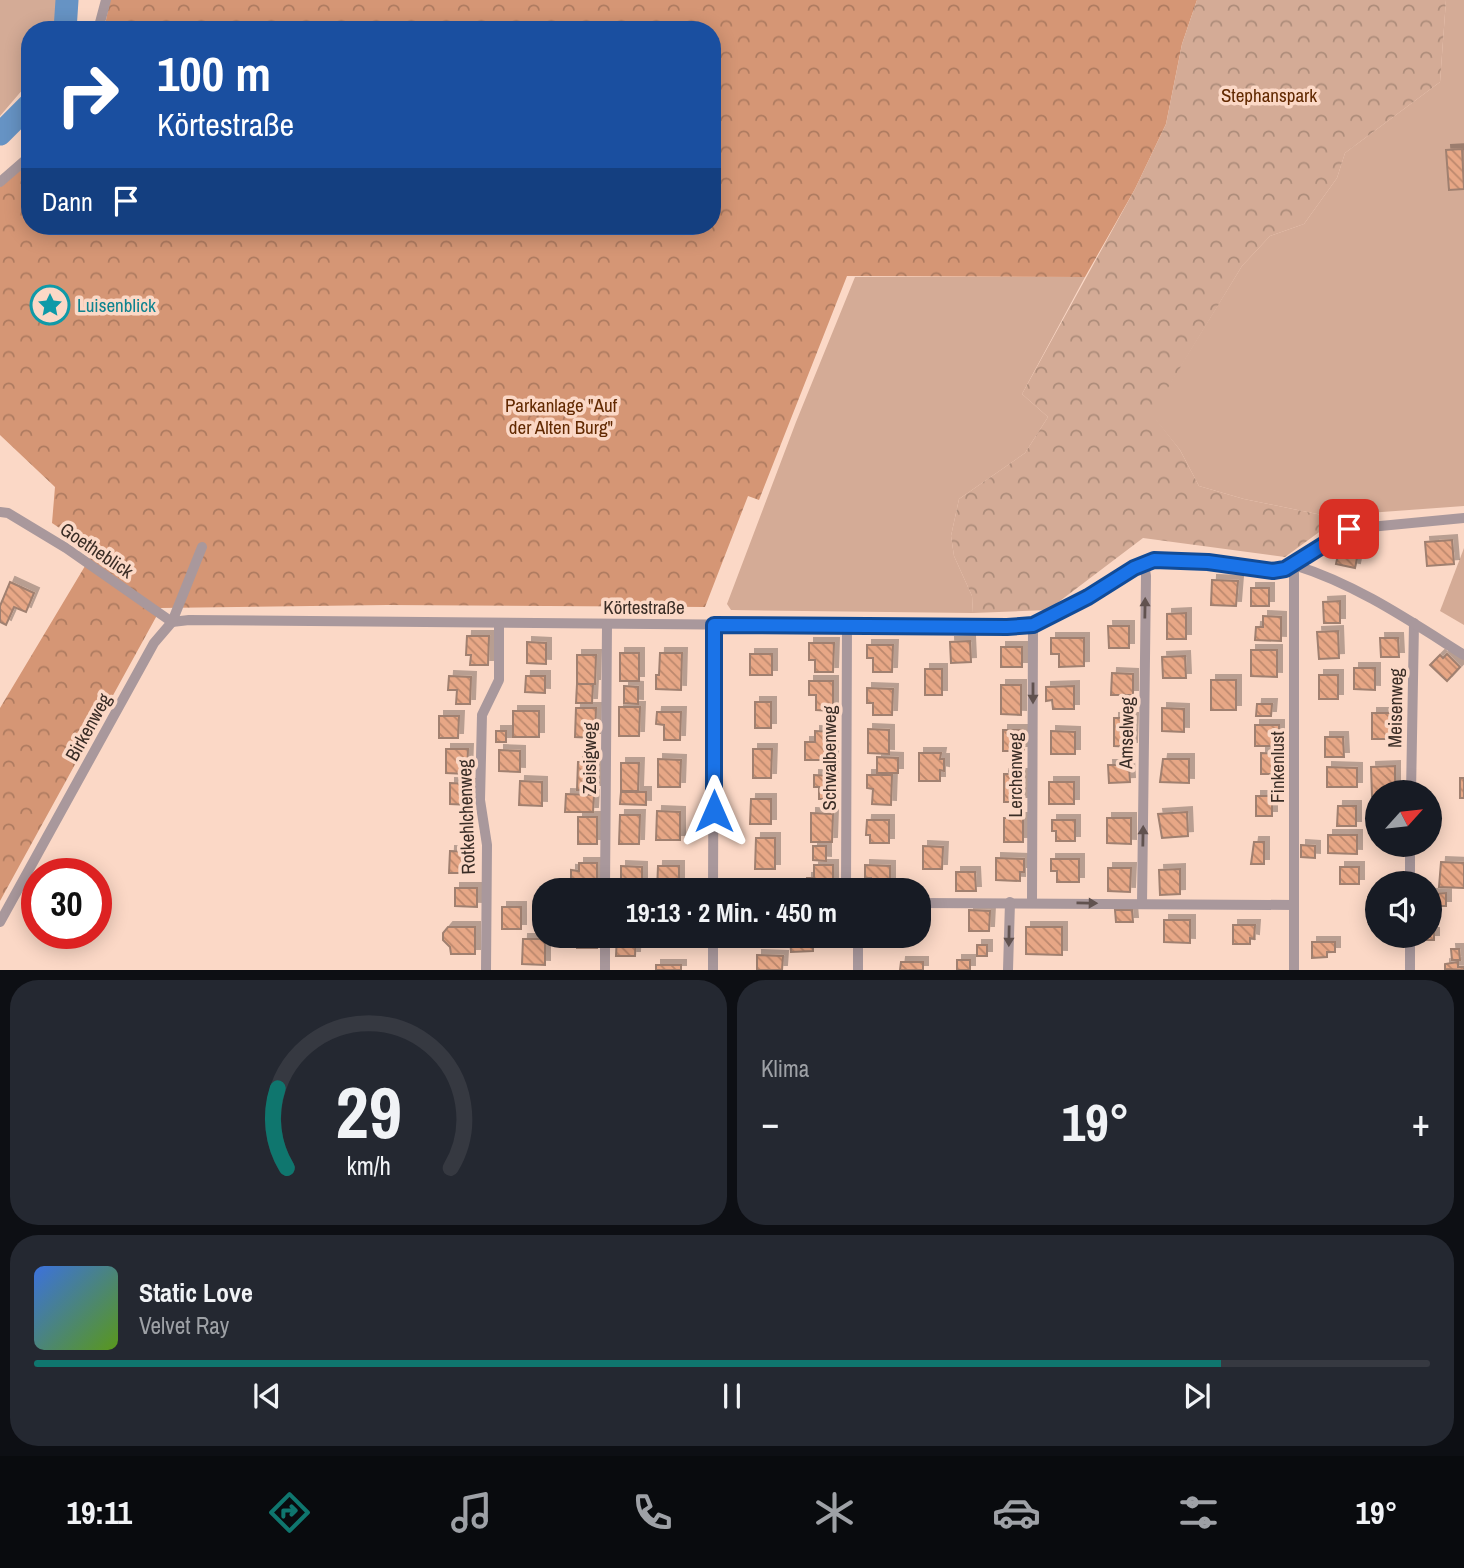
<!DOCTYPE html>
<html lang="de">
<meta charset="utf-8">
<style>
:root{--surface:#171b24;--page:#242831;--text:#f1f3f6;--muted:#9ea1a6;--line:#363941;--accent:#0f766e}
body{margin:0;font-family:"Archivo Narrow",sans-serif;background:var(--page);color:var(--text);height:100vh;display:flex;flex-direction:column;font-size:26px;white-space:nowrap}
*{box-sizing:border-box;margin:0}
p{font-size:23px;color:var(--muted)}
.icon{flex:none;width:38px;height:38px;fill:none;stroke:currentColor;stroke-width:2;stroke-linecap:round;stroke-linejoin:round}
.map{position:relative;height:970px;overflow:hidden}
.details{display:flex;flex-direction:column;gap:10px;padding:10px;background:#0d0f14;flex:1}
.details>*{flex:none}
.banner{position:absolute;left:21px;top:21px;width:700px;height:214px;border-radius:28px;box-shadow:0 4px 18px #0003;background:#1a4fa0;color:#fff;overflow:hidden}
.needle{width:46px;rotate:63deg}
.tools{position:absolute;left:1365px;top:780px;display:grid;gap:14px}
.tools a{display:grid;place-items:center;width:77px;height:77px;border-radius:50%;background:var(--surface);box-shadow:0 4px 18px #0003;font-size:35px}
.speed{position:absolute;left:21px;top:858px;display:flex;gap:14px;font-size:35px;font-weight:700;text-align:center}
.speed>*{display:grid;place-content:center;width:91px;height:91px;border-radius:50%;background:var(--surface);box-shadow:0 4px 18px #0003;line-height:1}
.speed .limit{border:10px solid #d22;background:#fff;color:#111}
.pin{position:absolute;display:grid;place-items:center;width:60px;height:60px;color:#fff;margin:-30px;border-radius:14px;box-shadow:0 4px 10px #0006}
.me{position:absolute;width:77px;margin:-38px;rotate:0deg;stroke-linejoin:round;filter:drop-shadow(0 0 5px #0008)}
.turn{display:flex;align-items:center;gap:24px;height:147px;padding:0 21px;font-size:32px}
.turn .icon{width:91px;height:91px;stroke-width:2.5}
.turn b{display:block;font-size:49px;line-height:60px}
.then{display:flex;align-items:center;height:66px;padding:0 21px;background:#0003;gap:14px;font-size:26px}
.big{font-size:52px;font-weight:700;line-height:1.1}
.details .card{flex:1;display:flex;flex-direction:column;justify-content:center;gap:10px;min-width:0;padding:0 24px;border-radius:28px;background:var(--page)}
.details .dial{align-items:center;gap:0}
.dial svg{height:182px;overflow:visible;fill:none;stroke:var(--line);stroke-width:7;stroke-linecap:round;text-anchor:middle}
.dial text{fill:var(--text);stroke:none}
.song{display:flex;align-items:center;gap:21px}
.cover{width:84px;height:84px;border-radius:10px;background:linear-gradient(135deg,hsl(220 70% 55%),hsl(90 70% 35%))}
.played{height:7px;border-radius:4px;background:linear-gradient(90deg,var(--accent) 85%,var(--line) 85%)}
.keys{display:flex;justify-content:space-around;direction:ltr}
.heat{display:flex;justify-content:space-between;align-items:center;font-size:38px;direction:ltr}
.details .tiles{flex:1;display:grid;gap:10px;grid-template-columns:1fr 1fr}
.card:last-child{grid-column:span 2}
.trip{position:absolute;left:532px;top:878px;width:399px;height:70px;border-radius:28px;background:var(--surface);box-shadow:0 4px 18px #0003;font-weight:700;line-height:70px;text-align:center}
.dock{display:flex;height:112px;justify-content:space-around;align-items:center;background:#090b0e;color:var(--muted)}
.dock .icon{width:49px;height:49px}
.dock .selected{color:var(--accent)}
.dock b{font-size:32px;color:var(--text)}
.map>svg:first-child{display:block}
.green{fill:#d4ab96}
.forest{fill:url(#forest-crowns)}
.park{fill:url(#park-crowns)}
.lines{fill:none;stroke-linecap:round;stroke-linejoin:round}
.river{stroke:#6693c4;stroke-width:23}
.building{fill:url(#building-back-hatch);stroke:#a08070;stroke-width:2;filter:url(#shadow)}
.street{stroke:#a9989c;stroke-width:10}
.oneway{fill:#61524f}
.route-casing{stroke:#114b97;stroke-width:18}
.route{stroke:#1a73e8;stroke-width:12}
.labels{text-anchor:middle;stroke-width:7;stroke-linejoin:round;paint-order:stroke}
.park-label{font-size:19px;fill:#622901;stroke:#fbd8c6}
.culture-label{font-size:19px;fill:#0d838f;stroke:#fbd8c6;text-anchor:start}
.street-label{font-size:19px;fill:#3a2d26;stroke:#fbd8c6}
</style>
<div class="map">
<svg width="1464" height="970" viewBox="0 0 1464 970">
<defs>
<pattern id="forest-crowns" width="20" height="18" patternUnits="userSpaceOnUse" patternTransform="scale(1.75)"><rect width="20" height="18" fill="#d59675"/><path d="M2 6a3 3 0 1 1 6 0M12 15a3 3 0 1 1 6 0" fill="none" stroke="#ae7b60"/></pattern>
<pattern id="park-crowns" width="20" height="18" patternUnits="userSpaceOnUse" patternTransform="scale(1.75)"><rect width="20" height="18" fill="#d4ab96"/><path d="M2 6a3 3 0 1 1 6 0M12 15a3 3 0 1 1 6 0" fill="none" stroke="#ad8c7a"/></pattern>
<pattern id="building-back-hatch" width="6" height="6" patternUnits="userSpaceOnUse" patternTransform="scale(1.75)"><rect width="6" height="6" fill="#e7a786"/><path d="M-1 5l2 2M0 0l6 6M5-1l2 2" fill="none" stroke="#bc886d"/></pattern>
<filter id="shadow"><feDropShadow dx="5" dy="-5" stdDeviation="0" flood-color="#0004"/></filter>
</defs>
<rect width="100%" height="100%" fill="#fbd8c6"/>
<!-- green -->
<g class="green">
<path d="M0,0H56L57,16L53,30H30V81L0,116Z"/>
<path d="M1446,0H1464V506L1327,516L1244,499L1199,486L1180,450L1151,414L1242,266L1270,236L1304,224L1337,178L1345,153L1440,82Z"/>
<path d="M855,277H1085L1022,394L1048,417L1025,453L959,499L951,536L954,556L972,596L973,613L731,610L727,604L796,422Z"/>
<path d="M1464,548V625L1440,611Z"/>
</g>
<!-- forest -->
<path class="forest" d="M110,0H1197L1182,44L1166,124L1135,189L1085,277L847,276L759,500L748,496L705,607L387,605L161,608L0,901V708L94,551L52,523L55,487L0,435V187L30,161V226H262L267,233C276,235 286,234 292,226H712V30H104Z"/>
<!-- park -->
<path class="park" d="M1197,0H1446L1440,82L1345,153L1337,178L1304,224L1270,236L1242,266L1152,414L1180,450L1199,486L1244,499L1327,516L1333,522L1285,557L1143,538L1048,610L973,613L972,596L954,556L951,536L959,499L1025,453L1048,417L1022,394L1135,189L1166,124L1182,44Z"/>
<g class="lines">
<!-- river -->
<g class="river">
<path d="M65,30L67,0"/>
<path d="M0,134L30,104"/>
</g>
</g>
<!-- building -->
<g class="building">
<path d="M1462,149L1464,189L1449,190L1446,150Z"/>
<circle cx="56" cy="310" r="4.5"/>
<path d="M1341,540L1360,544L1355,568L1336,564Z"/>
<path d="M1452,540L1454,564L1427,566L1425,542Z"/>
<path d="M1212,580L1238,581L1236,606L1211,605Z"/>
<path d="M10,582L34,593L26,612L14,607L6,625L0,622V606Z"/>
<rect x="1251" y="588" width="18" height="18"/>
<path d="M1340,601V623H1324L1323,602Z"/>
<path d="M1186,613V639H1167V614Z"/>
<path d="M1263,616L1281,617V641L1255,640L1256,627H1263Z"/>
<path d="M1108,626H1129V648H1109Z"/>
<path d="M1338,631L1339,658L1319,659L1317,632Z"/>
<path d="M467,636H489L488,665H470L471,655H466Z"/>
<path d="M1051,638H1084V666L1059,667V654H1051Z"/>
<path d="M1380,638H1398L1399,657H1381Z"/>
<path d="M970,641L971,662L951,663L950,642Z"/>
<path d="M527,642L546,643V664L527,663Z"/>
<path d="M809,643H834L833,672H815V660H809Z"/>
<path d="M867,645H893L892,672H873V658H867Z"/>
<rect x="1001" y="647" width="21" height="20"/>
<path d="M1251,650H1277V677L1251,676Z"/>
<rect x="620" y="653" width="19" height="28"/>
<path d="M660,653H682L681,690L656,689V675H659Z"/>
<rect x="750" y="654" width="22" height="21"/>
<path d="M1447,654L1460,667L1447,681L1430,665L1440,655L1443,658Z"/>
<path d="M577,655H596L595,684H577Z"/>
<path d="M1185,656L1186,678H1163L1162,657Z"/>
<path d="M1354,668H1375V690L1354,689Z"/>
<rect x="925" y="669" width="17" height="26"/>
<path d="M1112,673L1133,674V695H1111Z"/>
<rect x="1319" y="675" width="19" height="24"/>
<path d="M449,676L471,677L470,704H456L457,690H448Z"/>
<path d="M526,676H545V693L525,692Z"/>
<rect x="1211" y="680" width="25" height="30"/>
<path d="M809,681H833V711L816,710V695H809Z"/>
<path d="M577,684H593L592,703H576Z"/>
<path d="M1001,685H1021V715L1001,714Z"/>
<path d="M624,686L638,687V704L624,703Z"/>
<path d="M1074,686V709H1053L1052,700L1046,701V687Z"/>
<path d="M867,688L893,689L892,715H873V703H867Z"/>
<rect x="755" y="702" width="16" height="26"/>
<path d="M1257,704H1272L1271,716H1256Z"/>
<path d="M619,707H640L639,736H619Z"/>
<path d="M576,708H596L595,738L575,737Z"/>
<path d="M1162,708L1184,709V732L1162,731Z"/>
<rect x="513" y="711" width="26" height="26"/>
<path d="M657,712H681L680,740H664V725L656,724Z"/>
<rect x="1372" y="713" width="24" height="26"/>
<path d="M439,716H459L458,738H439Z"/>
<path d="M1114,718H1133L1132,747L1114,746Z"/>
<rect x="1255" y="725" width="24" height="21"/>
<path d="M868,729L889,730V754L868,753Z"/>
<rect x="1003" y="730" width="21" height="21"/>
<rect x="496" y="731" width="10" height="11"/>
<path d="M815,731L833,732V760H805V742H815Z"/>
<path d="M1051,731L1075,732V754H1051Z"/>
<path d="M1325,737H1343L1344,757H1325Z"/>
<path d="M446,749H468L467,774L446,773Z"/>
<path d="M753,749H772L771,778H753Z"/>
<path d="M499,750L520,751V772L499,771Z"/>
<path d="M919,753H941L940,759H944V771L940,770V781H919Z"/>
<path d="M1261,753L1281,754V774H1261Z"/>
<path d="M877,757L898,758V773H877Z"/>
<path d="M658,759L681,760L680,787H658Z"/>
<path d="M1163,759H1189V783L1160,782Z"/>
<path d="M578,762H596V790H577Z"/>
<path d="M621,763H639L638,791H621Z"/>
<path d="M1108,765H1129L1130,782L1109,783Z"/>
<path d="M1395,766V793H1377V796H1372L1371,767Z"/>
<path d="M1327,767L1357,768V787H1327Z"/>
<path d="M1004,774H1023L1022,802H1004Z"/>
<path d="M814,775L833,776V799H819V787H814Z"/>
<path d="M867,775H892L891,805L872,804L873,789L867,788Z"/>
<rect x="1460" y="778" width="4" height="20"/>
<path d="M520,781L542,782V806L519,805Z"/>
<rect x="1049" y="782" width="25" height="22"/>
<path d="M450,783L470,784V805L450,804Z"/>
<path d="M621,792H646V805L620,804Z"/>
<path d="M566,794L594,795L593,812H565Z"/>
<rect x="1256" y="796" width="16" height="20"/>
<path d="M751,799H771V824H750Z"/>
<path d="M1338,806H1356V826H1337Z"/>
<path d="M657,811L680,812V840H656Z"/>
<path d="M1187,812L1188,836L1162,838L1158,814Z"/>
<path d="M811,813L833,814L832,842H811Z"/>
<path d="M620,815H640L639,844H619Z"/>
<rect x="578" y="817" width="19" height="27"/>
<rect x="1004" y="818" width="19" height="24"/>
<path d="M1107,818H1131V844L1107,843Z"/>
<path d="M867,820H889V843H870V835H866Z"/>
<path d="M1052,820H1075V841H1056V831H1052Z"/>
<path d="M1328,835H1357V854L1328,853Z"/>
<path d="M756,838H775V869H755Z"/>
<path d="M1254,842H1264V864H1251Z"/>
<path d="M1301,845L1315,846V858L1301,857Z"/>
<path d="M813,846H826V861L813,860Z"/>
<path d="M923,846L943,847L942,869H923Z"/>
<path d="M450,851L470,852V873H449Z"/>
<path d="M996,858L1024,859V872H1020V881L996,880Z"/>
<path d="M1051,859H1079V882H1057V871H1051Z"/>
<path d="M1441,862L1464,863V888L1439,887Z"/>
<path d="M579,863H597V891H571V870L579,871Z"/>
<path d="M814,865H833V891H807V878H814Z"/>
<path d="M865,865L890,866V891H871V878H865Z"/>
<path d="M621,866L642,867V891H621Z"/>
<path d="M658,866H679V891H657Z"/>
<rect x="1340" y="867" width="19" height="17"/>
<path d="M1108,868H1131L1130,892L1108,891Z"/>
<path d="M1180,869V894L1160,895L1159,870Z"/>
<path d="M956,872H975L976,891H956Z"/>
<path d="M455,888H477V907L455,906Z"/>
<path d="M1446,893V906H1432V894Z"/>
<rect x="1368" y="897" width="9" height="25"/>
<rect x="502" y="907" width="19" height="22"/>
<path d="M969,910L990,911L989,931H969Z"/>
<path d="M1115,910H1132L1133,922H1116Z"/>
<path d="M919,915H921V936H915H919Z"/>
<path d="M1164,920H1190V943L1164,942Z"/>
<path d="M1233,925H1255L1254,939L1250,938V944H1233Z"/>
<path d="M448,927H475V954H451L450,947L443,940V933Z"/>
<path d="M1026,927H1062V955L1026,954Z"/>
<path d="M1430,933H1434V940H1422V936H1430Z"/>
<path d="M577,936H599L597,938V948H577Z"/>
<path d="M617,936H636L635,956H616Z"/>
<path d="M658,936H678V944L658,943Z"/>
<path d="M790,936H813V951L791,952Z"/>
<path d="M523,939H545V965L522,964Z"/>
<path d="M1312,942H1335V952H1327V957L1312,958Z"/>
<rect x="977" y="945" width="10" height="11"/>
<path d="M1451,949H1459L1460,960H1452Z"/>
<path d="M757,955L783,956L782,970H757Z"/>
<rect x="957" y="960" width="13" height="10"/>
<path d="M901,962H923V970H900Z"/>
<path d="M1458,962V967H1464V970L1445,969V964Z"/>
<rect x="656" y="965" width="25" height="5"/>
</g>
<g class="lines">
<!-- street -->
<g class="street">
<path d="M98,30L106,0"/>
<path d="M0,182L30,156"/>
<path d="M0,512L8,513L66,548L172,622L189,620L1007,627L1033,625L1088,597L1134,568L1154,560L1208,562L1273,571L1285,569L1294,565L1318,546L1349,529L1464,518"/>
<path d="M1411,793L1414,623"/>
<path d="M1410,884V845"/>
<path d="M605,891L607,625"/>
<path d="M713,891L714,625"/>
<path d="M846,891L847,626"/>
<path d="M1032,902L1033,625"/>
<path d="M919,903L1294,905"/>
<path d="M1142,904L1146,576L1144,563"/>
<path d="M0,922L154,643L172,622L202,547"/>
<path d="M486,970L487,845L480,800L482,715L499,680V624"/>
<path d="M605,970V936"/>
<path d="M713,970V936"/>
<path d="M858,970V936"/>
<path d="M1008,970L1010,902"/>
<path d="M1294,970V565C1356,584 1410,621 1464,655"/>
<path d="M1410,970V936"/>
</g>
</g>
<!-- one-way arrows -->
<defs><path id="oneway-solid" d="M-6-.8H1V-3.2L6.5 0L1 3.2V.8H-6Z" transform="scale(1.75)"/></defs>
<g class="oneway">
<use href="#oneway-solid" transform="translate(1145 608) rotate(-89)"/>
<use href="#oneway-solid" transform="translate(1033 693) rotate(90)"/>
<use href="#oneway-solid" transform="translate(1143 836) rotate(-89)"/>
<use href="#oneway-solid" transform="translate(1087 903) rotate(1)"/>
<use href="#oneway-solid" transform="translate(1009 936) rotate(91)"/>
</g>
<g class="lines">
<defs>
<path id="route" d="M714,811V625L1007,627L1033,625L1088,597L1134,568L1154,560L1208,562L1273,571L1285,569L1349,529"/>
</defs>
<!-- route casing -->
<use href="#route" class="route-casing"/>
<!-- route -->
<use href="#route" class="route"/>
</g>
<!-- icons -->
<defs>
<symbol id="sight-ring" viewBox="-11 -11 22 22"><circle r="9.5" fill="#fbd8c6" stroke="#0f9aa8" stroke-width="1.5"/><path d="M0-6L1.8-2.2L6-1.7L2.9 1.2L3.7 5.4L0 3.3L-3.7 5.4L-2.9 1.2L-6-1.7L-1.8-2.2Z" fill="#0f9aa8"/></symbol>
</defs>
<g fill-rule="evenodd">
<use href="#sight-ring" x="28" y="283" width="44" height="44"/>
</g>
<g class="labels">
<!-- park labels -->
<g class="park-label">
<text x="1269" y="102">Stephanspark</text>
<text x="561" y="412">Parkanlage "Auf<tspan x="561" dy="22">der Alten Burg"</tspan></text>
</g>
<!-- culture labels -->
<g class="culture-label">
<text x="77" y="312">Luisenblick</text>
</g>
<!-- street labels -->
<g class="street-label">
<text transform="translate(97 550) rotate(34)" y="7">Goetheblick</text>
<text x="644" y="614">Körtestraße</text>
<text transform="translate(1395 708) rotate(-89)" y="7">Meisenweg</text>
<text transform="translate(88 727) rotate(-61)" y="7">Birkenweg</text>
<text transform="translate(1126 733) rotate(-89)" y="7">Amselweg</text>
<text transform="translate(589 758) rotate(-90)" y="7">Zeisigweg</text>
<text transform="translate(829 758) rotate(-90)" y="7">Schwalbenweg</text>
<text transform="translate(1277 767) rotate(-90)" y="7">Finkenlust</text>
<text transform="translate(1015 775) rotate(-90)" y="7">Lerchenweg</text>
<text transform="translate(466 817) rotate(-92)" y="7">Rotkehlchenweg</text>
</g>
</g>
</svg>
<div class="tools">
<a><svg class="needle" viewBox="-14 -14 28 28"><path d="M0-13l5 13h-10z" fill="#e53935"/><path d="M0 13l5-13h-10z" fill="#9ea1a6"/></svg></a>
<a><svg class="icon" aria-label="sound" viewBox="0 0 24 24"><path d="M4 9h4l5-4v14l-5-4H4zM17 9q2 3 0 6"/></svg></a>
</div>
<div class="speed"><div class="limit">30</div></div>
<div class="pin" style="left:1349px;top:529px;background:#d93025"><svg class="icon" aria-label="arrive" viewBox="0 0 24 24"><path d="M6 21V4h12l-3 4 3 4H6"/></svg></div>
<svg class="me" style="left:714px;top:811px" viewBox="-20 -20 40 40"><path d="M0-17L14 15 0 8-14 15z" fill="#1a73e8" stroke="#fff" stroke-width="4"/></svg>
<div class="trip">19:13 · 2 Min. · 450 m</div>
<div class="banner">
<div class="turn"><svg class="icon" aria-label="right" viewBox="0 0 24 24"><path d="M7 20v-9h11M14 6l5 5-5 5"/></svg><div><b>100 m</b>Körtestraße</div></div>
<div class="then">Dann<svg class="icon" aria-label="arrive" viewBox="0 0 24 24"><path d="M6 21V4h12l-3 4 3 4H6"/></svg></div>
</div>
</div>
<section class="details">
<div class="tiles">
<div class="card dial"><svg viewBox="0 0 100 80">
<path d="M14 69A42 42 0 1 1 86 69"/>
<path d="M14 69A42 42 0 0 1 10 34" stroke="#0f766e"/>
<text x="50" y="56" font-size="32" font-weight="700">29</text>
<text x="50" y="72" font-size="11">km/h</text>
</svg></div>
<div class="card"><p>Klima</p>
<div class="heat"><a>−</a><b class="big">19°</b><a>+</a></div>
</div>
<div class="card">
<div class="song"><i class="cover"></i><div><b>Static Love</b><p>Velvet Ray</p></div></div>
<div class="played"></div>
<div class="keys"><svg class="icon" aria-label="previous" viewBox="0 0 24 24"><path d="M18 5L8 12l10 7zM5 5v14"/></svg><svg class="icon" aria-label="pause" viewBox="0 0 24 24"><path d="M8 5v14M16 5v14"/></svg><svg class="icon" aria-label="next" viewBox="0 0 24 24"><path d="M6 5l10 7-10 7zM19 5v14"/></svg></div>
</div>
</div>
</section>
<nav class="dock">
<b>19:11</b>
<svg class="icon selected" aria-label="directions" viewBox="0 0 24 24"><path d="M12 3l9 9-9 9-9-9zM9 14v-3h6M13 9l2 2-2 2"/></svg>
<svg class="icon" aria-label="music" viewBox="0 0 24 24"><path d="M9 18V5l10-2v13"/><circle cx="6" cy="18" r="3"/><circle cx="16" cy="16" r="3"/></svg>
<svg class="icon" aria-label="phone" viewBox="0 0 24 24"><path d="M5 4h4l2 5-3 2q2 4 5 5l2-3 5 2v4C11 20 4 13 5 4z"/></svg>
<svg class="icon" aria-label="climate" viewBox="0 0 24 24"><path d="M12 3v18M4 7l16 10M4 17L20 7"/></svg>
<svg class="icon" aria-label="car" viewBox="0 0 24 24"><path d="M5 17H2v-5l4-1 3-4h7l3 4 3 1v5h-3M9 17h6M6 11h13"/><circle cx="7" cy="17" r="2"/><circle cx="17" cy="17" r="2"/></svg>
<svg class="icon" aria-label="filters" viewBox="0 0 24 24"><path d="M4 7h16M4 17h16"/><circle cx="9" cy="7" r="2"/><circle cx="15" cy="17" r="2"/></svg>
<b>19°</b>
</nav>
